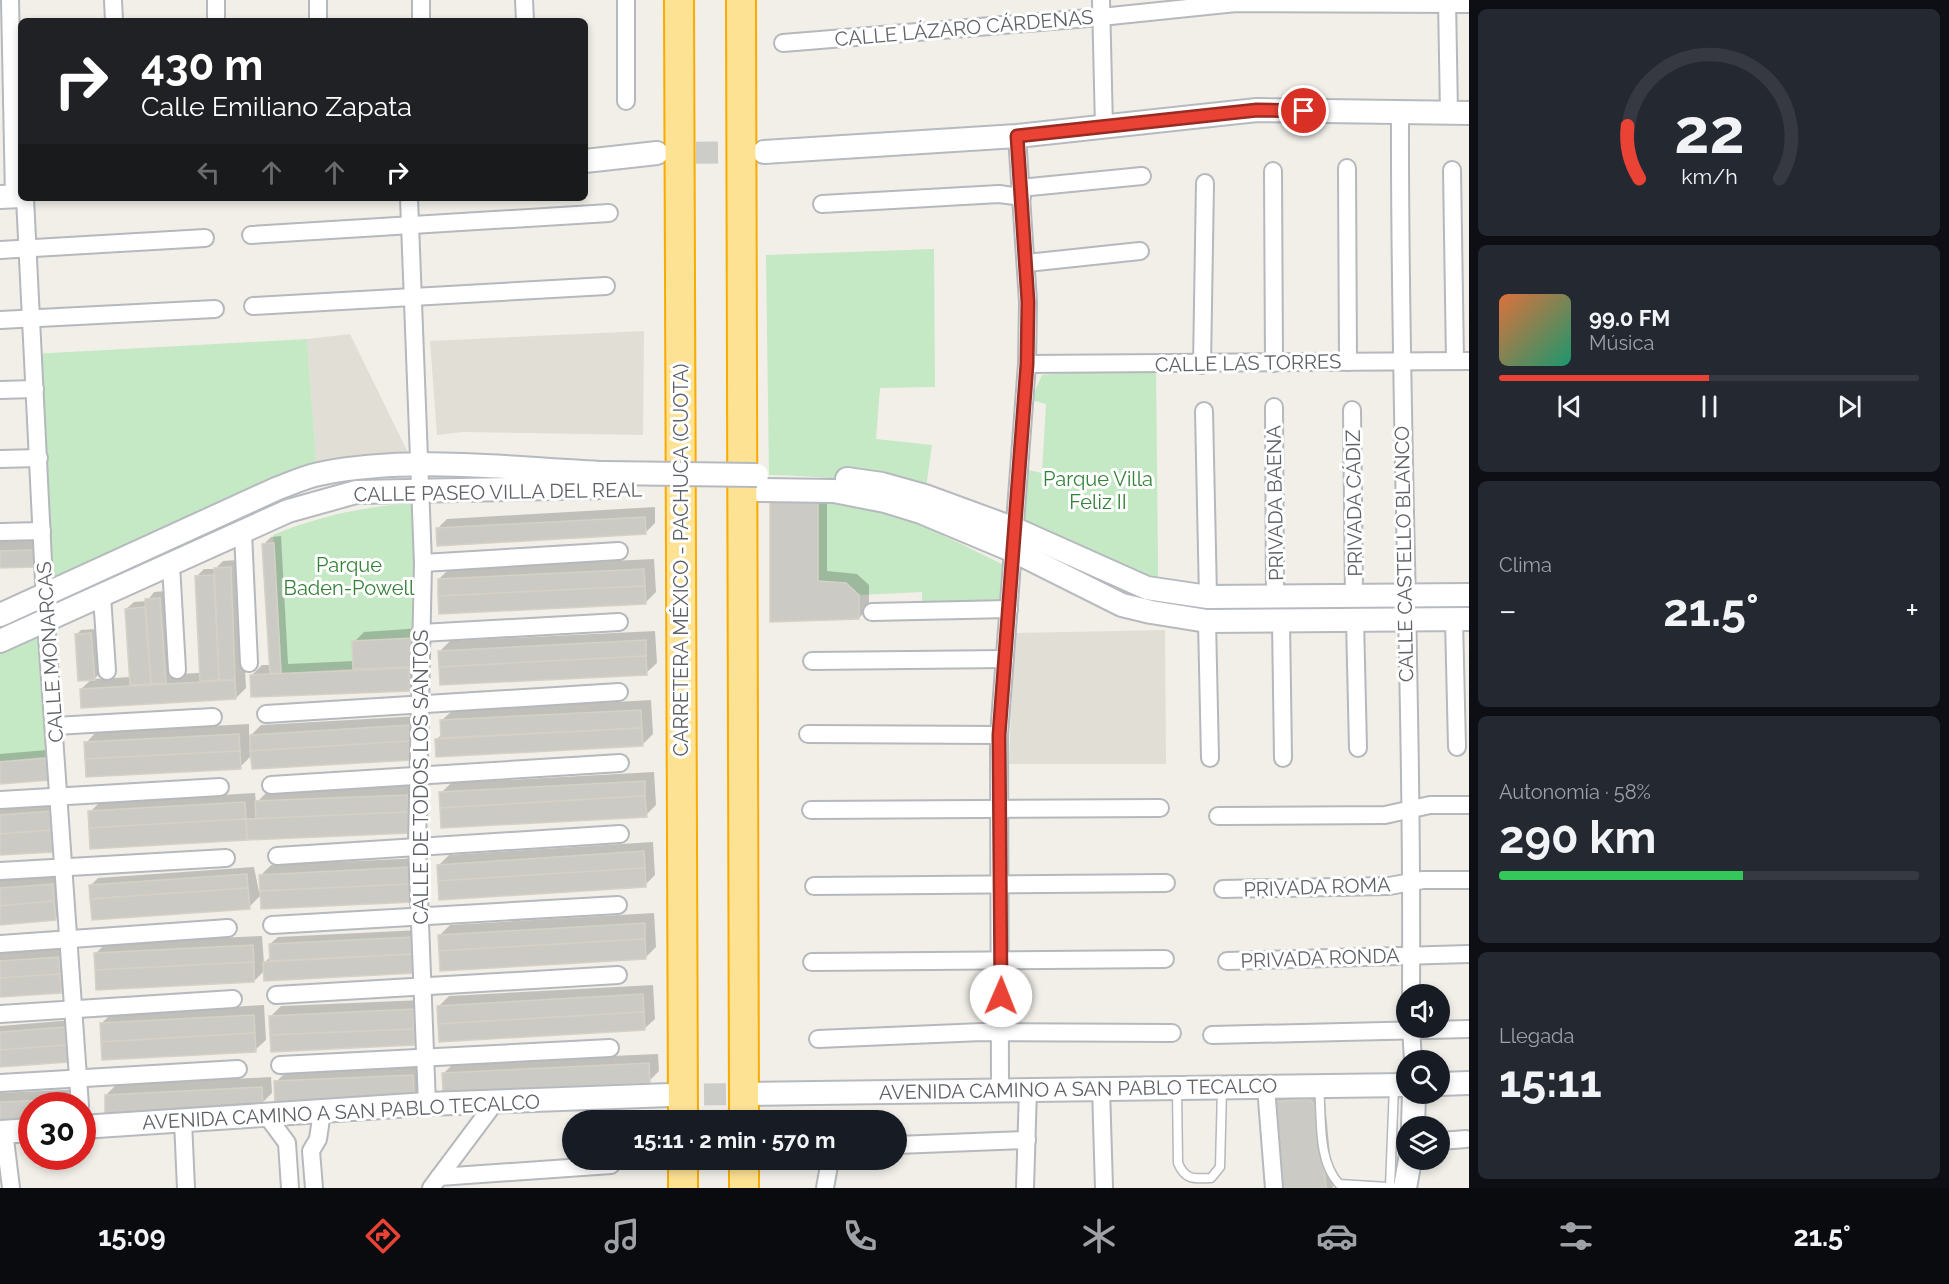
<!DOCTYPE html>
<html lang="es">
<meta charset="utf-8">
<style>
:root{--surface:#171b24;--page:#242831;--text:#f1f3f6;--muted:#9ea1a6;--line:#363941;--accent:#ea4335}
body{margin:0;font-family:Raleway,sans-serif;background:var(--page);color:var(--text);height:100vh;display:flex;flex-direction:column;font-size:22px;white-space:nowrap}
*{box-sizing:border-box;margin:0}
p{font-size:20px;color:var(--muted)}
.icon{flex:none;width:33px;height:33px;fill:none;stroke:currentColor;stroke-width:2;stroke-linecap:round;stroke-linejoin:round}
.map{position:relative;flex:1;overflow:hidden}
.side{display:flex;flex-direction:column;gap:9px;padding:9px;background:#0d0f14;width:480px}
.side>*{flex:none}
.top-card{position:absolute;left:18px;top:18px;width:570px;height:183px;border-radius:9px;box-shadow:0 3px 9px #0003;background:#202124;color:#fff;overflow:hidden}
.buttons{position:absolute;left:1396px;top:984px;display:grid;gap:12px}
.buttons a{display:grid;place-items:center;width:54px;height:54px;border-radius:50%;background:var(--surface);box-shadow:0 3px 9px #0003;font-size:30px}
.speed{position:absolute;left:18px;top:1092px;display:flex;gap:12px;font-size:30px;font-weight:700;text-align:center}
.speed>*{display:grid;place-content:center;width:78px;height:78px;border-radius:50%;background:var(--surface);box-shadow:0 3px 9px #0003;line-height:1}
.speed .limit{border:9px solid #d22;background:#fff;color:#111}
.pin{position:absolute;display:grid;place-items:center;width:51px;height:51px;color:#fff;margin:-26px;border:3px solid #fff;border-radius:50%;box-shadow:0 2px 6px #0007}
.me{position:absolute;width:66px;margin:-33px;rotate:1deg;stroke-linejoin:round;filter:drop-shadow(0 0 4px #0008)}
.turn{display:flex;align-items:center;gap:21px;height:126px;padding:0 24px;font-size:27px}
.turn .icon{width:78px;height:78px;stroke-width:2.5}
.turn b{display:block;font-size:42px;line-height:51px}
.lanes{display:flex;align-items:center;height:57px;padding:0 24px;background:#0003;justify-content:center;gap:30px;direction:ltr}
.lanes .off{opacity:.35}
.big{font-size:45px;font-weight:700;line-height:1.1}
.side .card{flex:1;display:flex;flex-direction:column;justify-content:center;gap:9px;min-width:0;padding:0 21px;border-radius:9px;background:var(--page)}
.side .dial{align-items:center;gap:0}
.dial svg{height:156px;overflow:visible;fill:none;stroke:var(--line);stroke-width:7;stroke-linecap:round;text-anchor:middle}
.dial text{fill:var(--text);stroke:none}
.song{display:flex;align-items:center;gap:18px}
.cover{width:72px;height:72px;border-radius:9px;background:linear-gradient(135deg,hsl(20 70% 55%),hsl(160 70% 35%))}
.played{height:6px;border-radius:3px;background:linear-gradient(90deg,var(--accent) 50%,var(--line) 50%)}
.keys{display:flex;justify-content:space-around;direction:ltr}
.heat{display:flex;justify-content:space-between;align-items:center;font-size:33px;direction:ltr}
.charge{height:9px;border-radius:4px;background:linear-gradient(90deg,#34c759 58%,var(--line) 0)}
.trip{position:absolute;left:562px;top:1110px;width:345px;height:60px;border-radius:30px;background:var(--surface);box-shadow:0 3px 9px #0003;font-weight:700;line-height:60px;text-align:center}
.tab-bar{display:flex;height:96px;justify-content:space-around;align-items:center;background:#090b0e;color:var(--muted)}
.tab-bar .icon{width:42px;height:42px}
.tab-bar .selected{color:var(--accent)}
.tab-bar b{font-size:27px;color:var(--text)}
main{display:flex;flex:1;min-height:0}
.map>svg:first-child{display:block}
.education{fill:#e1ded6}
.green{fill:#c5e8c5}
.shadow{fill:#0003}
.building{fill:#cccac5;stroke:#d6d1c6;stroke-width:1.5}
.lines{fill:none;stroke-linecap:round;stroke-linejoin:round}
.secondary-tunnel{stroke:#ccccc8;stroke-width:22;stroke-dasharray:22 11;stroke-linecap:butt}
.lane-casing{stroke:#b5b8bc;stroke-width:11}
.street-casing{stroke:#b5b8bc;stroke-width:20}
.secondary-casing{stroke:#b6babf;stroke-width:26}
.highway-casing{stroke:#f9ab00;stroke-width:32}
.lane{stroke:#fff;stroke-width:8}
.street{stroke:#fff;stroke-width:16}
.secondary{stroke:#fff;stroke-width:22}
.highway{stroke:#fde293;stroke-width:28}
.secondary-bridge-casing{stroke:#b6babf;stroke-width:26;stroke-linecap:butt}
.secondary-bridge{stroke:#fff;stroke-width:22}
.route-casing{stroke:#982c22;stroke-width:15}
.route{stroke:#ea4335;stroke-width:10}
.labels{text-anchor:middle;stroke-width:6;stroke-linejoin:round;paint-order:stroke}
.street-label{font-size:20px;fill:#5f6368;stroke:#fff}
.park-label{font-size:20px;fill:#348238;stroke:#fff}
</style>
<main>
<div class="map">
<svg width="1469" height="1188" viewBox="0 0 1469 1188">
<rect width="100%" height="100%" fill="#f1efe8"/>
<!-- education -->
<g class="education">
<path d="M644,331L643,435L462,432L437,435L430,341Z"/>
<path d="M350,334L415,467L317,474L307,339Z"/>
<path d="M1165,630L1166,764H1009L1014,633Z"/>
</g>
<!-- green -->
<g class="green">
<path d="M934,249L935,387L880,388L876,439L932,445L925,495C873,481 823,476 769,475L766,255Z"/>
<path d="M307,339L317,474L45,591L33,354Z"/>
<path d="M1156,365L1158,565V579L1131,571L1021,523L1028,470L1042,473L1046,404L1031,400L1042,375Z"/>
<path d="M818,499C881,501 948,538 1004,565L1003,611L922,608V592L859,595L846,583L818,581Z"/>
<path d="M415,503L413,638L353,641V669L282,673L273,535C322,515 363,507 415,503Z"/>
<path d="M45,623L55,756L0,761V642Z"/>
</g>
<!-- shadow -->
<g class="shadow">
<path d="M827,490V571L857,574L869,585V608L859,618L772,620V499Z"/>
<path d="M655,507V523L645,533L437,529L447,519Z"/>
<path d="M281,536L288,664L354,661V642L364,632L422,628L420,679L410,689L252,675L262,665H271L264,544L271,537Z"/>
<path d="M43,540L44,555L33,565L0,566V541Z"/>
<path d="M654,559L656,592L645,603L439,579L449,569Z"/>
<path d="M237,560L242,670H245L246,688L236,698L81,689L92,679L76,635L81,630L96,629L99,674L94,679L131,677L126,609L134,602L147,601L154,592L167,591L173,674L201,673L197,576L204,569H215L223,561Z"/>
<path d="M655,631L657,663L646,673L440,651L450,641Z"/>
<path d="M651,700L653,734L642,745L436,740L442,734L441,721L452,711Z"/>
<path d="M420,716L421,749L252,755L240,767L86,743L96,732L249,724V737L261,725Z"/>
<path d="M58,749L59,768L0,783V754Z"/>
<path d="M654,772L656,805L646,815L441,793L451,783Z"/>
<path d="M418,785L409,831L90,812L100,802L255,793L256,803L267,792Z"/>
<path d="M61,802L53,850L0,854V806Z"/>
<path d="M653,842L655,875L645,885L439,865L449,855Z"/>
<path d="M421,858L422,890L262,894L249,907L91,885L98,878L254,867L259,892H262L261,875L271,865Z"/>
<path d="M63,874L65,909L55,919L0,923V879Z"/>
<path d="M654,913L656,947L646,957L440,935L450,925Z"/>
<path d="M420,930L424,961L265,970L254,981L96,953L106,943L262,936L264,963L271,956L270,944L278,937Z"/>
<path d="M69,948L71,982L60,992L0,996V952Z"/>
<path d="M653,985L655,1019L644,1029L439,1006L449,996Z"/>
<path d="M423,1000L421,1036L414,1044L271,1016L281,1006Z"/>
<path d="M264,1005L266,1040L255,1050L101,1024L111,1014Z"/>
<path d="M73,1020L78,1051L68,1061L0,1066V1026Z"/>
<path d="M658,1054L659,1071L649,1081L444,1073L454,1063Z"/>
<path d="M423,1066V1085L413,1096L276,1082L286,1072Z"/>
<path d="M271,1077L272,1093L262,1103L106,1095L116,1085Z"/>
<path d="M84,1089L82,1106H32L0,1122V1093Z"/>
<path d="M1317,1092L1325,1102L1333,1188H1278L1272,1102L1280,1095Z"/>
</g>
<!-- building -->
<g class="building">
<path d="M770,499H818V581L846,583L859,595V619L770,622Z"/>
<path d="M645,517L646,534L437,546L436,528Z"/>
<path d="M274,543L281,673L270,674L262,544Z"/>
<path d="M34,550V567L0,568V551Z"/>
<path d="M231,567L235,680H219L214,568Z"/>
<path d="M644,569L645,586L438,596V579Z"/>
<path d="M214,575L219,680L200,681L195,576Z"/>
<path d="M645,586L646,604L439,614L438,596Z"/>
<path d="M160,598L166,683L151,684L145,599Z"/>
<path d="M145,607L151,684L130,685L125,609Z"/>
<path d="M91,633L95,680L78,681L75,634Z"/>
<path d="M413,638L414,667L353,669L352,641Z"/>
<path d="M646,640V656L439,667L438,651Z"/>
<path d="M646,656L647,675L440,685L439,667Z"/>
<path d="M409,668L410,691L251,697L250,675Z"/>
<path d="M235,680L236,699L81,708L80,689Z"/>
<path d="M641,710L642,728L441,738L440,720Z"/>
<path d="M410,725L411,741L250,751V735Z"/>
<path d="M642,728L643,746L436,757L435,739Z"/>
<path d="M239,734L240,751L85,759L84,742Z"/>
<path d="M411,741L412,760L252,769L250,751Z"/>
<path d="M240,751L241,769L86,777L85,759Z"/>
<path d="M48,758L50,780L0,784V762Z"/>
<path d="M645,781V796L440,808L439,792Z"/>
<path d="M408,795L409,812L256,819L255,801Z"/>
<path d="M645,796L647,817L441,828L440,808Z"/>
<path d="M245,802L246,819L89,828L88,811Z"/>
<path d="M51,811L52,830L0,834V815Z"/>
<path d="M409,812L410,833L247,840L246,819Z"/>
<path d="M246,819L247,840L90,849L89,828Z"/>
<path d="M52,830L54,852L0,855V834Z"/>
<path d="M644,851L645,868L438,881L437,865Z"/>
<path d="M411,867L412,884L260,891L259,875Z"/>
<path d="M645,868L646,887L439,900L438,881Z"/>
<path d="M247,874L248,888L90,899L89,885Z"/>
<path d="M53,884L54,901L0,906V888Z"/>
<path d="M412,884L413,902L261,909L260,891Z"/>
<path d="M248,888L250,909L92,920L90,899Z"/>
<path d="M54,901L56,920L0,925V906Z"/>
<path d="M645,923V939L439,951L438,935Z"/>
<path d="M413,937L414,954L270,961L269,944Z"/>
<path d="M645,939L646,959L440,971L439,951Z"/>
<path d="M253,945L254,962L95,970L94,953Z"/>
<path d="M414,954L415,973L264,981L263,962Z"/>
<path d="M59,957L60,974L0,978V961Z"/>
<path d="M254,962V982L96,990L95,970Z"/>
<path d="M60,974L61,993L0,997V978Z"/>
<path d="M643,994L644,1012L438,1024L437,1006Z"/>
<path d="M413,1009L414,1029L270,1035L269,1016Z"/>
<path d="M644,1012L645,1030L439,1042L438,1024Z"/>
<path d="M254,1015L255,1033L101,1042L100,1023Z"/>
<path d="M66,1027L67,1045L0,1050V1032Z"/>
<path d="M414,1029V1045L271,1052L270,1035Z"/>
<path d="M255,1033L256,1052L102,1060L101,1042Z"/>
<path d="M67,1045L68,1062L0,1067V1050Z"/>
<path d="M649,1063L650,1083L443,1092L442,1073Z"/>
<path d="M413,1075L414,1097L275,1104L274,1081Z"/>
<path d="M262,1087L263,1105L105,1113V1095Z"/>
<path d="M74,1099L75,1106H32V1122L0,1124V1102Z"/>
<path d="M1309,1099L1319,1109L1326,1188H1276L1271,1102Z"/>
</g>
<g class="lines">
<!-- secondary-tunnel -->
<g class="secondary-tunnel">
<path d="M663,153L756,152"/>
<path d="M671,1095L748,1094"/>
</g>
<defs>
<g id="lane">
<path d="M1319,1087C1322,1118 1317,1160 1339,1184L1404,1188"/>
<path d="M1177,1088L1178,1163C1185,1180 1194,1179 1211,1178L1220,1167L1222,1089"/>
<path d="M1390,1187L1394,1086"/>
</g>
<g id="street">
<path d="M10,0L14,197"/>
<path d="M113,0L114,21"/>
<path d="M216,0V21"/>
<path d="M318,0V21"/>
<path d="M421,0V21"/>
<path d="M524,0L525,21"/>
<path d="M1101,0L1104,127"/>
<path d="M1447,0L1449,113"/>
<path d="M783,43L1101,17L1236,3L1469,4"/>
<path d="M626,101V0"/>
<path d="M1400,114C1399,408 1413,701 1411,994"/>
<path d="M1347,168L1348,362"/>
<path d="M1452,170L1455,361"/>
<path d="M1273,171L1274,363"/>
<path d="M1020,188L1142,176"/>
<path d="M25,198L46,622L80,1106"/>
<path d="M409,198L423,563L417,846L427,1104"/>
<path d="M822,204L999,194L1022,197"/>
<path d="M251,235L609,213"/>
<path d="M0,250L205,238"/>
<path d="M1027,263L1140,251"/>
<path d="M253,306L606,286"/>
<path d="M0,320L215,309"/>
<path d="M1027,364L1469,361"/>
<path d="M1202,365L1205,183"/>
<path d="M0,390L35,389"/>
<path d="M1274,407L1275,598"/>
<path d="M1352,410L1354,596"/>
<path d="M1204,411L1208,597"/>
<path d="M0,459L39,458"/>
<path d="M0,532L42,531"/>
<path d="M243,533L249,663"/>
<path d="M423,563L619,551"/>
<path d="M171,565L177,670"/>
<path d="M102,596L107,671"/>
<path d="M872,612L1009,609"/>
<path d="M1355,620L1358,748"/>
<path d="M1454,620L1457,747"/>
<path d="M1207,621L1210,758"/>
<path d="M1281,621L1283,758"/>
<path d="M421,633L619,622"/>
<path d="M812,661L1005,659"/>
<path d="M266,714L619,692"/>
<path d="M55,726L213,717"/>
<path d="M808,734L999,735"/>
<path d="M271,785L620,763"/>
<path d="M0,800L220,787"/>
<path d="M811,810L1160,808"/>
<path d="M1218,816L1385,815L1430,805H1469"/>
<path d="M277,856L620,834"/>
<path d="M0,871L226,858"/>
<path d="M814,886L1166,883"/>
<path d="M1223,889L1389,886L1423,880H1469"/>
<path d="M272,925L618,905"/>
<path d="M0,944L228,928"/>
<path d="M1227,961L1469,954"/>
<path d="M812,962L1165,959"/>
<path d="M276,995L618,975"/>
<path d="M0,1014L233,999"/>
<path d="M1411,1028L1413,1060"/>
<path d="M1212,1035L1469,1029"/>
<path d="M818,1039L982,1032L1172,1033"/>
<path d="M280,1065L610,1048"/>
<path d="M0,1083L238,1069"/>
<path d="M1266,1087L1274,1188"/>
<path d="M1101,1088L1104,1188"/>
<path d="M1000,1089L999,735L1027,364L1028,302L1017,136"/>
<path d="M267,1116L287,1143L290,1188"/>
<path d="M183,1121L186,1188"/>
<path d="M4,1131L11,1188"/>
<path d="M1440,1141L1466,1139"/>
<path d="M897,1145L1027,1140"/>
<path d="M439,1177L611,1165"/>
<path d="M314,1188L311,1151L318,1139L322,1112"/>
<path d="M431,1188L496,1101"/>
<path d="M825,1188L830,1160"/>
<path d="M1025,1188L1028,1089"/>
</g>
<g id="secondary">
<path d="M764,152L1017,136L1257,110L1469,113"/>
<path d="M585,161L657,153"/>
<path d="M0,197L21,196"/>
<path d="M847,479L882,484L925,496L1015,529L1147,588L1208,597L1469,595"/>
<path d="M756,490L834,491L885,501L921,512L1014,551L1122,605L1151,612L1207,621L1469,619"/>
<path d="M0,615L276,489C290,484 304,477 319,474C408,455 514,469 605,473"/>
<path d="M0,641L288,511L356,492L605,487"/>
<path d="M1440,1084L1469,1083"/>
<path d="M748,1094L1407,1085"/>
<path d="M1413,1126L1414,1094"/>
<path d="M82,1127L427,1104L671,1095"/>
<path d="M0,1132L32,1130"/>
<path d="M1405,1188L1410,1160"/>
</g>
<g id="highway">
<path d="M679,0L683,1120"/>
<path d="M741,0L744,1120"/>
<path d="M683,1160V1188"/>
<path d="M744,1160V1188"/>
</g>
</defs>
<!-- lane casing -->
<use href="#lane" class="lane-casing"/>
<!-- street casing -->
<use href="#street" class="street-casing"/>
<!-- secondary casing -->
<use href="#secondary" class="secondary-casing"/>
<!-- highway casing -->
<use href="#highway" class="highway-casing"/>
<!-- lane -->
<use href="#lane" class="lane"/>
<!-- street -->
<use href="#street" class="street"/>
<!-- secondary -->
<use href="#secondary" class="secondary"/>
<!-- highway -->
<use href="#highway" class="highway"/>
<defs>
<path id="secondary-bridge" d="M605,473L757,475"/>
</defs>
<!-- secondary-bridge casing -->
<use href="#secondary-bridge" class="secondary-bridge-casing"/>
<!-- secondary-bridge -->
<use href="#secondary-bridge" class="secondary-bridge"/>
</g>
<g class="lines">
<defs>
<path id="route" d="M1001,996L999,735L1027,364L1028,302L1017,136L1257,110L1304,111"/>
</defs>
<!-- route casing -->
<use href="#route" class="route-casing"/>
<!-- route -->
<use href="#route" class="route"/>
</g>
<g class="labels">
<!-- street labels -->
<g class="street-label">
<text transform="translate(964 28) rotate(-5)" y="7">CALLE LÁZARO CÁRDENAS</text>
<text transform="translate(1248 363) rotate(-1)" y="7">CALLE LAS TORRES</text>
<text transform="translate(498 492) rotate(-1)" y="7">CALLE PASEO VILLA DEL REAL</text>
<text transform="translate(1275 503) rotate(-91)" y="7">PRIVADA BAENA</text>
<text transform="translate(1354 503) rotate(-91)" y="7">PRIVADA CÁDIZ</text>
<text transform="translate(1404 554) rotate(-91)" y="7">CALLE CASTELLO BLANCO</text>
<text transform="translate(681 560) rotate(-90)" y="7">CARRETERA MÉXICO - PACHUCA (CUOTA)</text>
<text transform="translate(50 652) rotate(-94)" y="7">CALLE MONARCAS</text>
<text transform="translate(421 777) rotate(-90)" y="7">CALLE DE TODOS LOS SANTOS</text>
<text transform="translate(1317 887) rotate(-2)" y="7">PRIVADA ROMA</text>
<text transform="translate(1320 958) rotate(-2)" y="7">PRIVADA RONDA</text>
<text transform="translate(1078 1089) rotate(-1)" y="7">AVENIDA CAMINO A SAN PABLO TECALCO</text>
<text transform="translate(341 1112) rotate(-3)" y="7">AVENIDA CAMINO A SAN PABLO TECALCO</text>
</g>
<!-- park labels -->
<g class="park-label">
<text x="1098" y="486">Parque Villa<tspan x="1098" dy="23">Feliz II</tspan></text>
<text x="349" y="572">Parque<tspan x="349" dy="23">Baden-Powell</tspan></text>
</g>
</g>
</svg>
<div class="buttons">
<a><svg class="icon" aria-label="sound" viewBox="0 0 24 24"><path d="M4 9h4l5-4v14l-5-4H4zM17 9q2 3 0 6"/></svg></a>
<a><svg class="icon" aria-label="search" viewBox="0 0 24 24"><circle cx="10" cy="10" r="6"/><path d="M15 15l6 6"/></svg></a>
<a><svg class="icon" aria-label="layers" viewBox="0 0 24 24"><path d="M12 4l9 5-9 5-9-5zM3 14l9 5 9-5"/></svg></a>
</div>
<div class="speed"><div class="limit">30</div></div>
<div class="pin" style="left:1304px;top:111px;background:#d93025"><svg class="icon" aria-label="arrive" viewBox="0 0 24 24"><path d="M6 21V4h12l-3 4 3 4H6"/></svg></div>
<svg class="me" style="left:1001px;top:996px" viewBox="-20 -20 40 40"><circle r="19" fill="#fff"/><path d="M0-13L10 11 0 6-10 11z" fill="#ea4335"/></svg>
<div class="trip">15:11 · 2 min · 570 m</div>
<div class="top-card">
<div class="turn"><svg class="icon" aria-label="right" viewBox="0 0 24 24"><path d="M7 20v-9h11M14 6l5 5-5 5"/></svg><div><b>430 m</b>Calle Emiliano Zapata</div></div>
<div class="lanes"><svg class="icon off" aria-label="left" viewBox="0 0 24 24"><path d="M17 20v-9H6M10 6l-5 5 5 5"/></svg><svg class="icon off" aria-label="ahead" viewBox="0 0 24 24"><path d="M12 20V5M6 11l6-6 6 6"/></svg><svg class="icon off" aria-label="ahead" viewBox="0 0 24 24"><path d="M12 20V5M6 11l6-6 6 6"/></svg><svg class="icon" aria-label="right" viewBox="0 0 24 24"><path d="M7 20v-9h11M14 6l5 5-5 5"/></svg></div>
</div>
</div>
<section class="side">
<div class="card dial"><svg viewBox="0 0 100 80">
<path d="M14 69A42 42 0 1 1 86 69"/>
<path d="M14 69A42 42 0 0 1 8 42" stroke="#ea4335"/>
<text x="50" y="56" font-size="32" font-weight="700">22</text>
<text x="50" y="72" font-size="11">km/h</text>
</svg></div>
<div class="card">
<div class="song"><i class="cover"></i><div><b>99.0 FM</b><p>Música</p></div></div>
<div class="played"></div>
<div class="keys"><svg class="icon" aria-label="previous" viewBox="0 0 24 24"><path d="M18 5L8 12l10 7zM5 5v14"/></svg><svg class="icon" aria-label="pause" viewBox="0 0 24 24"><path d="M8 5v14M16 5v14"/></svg><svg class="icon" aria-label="next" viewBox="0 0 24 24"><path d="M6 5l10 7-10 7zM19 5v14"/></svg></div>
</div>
<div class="card"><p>Clima</p>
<div class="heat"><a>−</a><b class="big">21.5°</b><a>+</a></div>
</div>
<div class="card"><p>Autonomía · 58%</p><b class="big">290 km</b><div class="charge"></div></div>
<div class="card"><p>Llegada</p><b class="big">15:11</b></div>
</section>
</main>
<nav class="tab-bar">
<b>15:09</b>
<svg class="icon selected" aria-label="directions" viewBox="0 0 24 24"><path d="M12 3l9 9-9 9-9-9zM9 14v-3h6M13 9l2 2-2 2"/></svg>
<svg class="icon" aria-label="music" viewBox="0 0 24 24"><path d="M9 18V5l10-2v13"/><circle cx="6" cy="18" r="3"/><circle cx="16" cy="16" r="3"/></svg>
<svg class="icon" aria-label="phone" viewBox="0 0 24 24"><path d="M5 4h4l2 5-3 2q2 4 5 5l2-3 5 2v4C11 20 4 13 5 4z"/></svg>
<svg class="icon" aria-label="climate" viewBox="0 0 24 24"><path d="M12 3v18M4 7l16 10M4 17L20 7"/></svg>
<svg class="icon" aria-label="car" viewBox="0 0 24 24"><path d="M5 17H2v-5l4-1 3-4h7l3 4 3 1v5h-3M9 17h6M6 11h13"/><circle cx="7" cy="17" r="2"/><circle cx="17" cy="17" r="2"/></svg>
<svg class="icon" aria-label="filters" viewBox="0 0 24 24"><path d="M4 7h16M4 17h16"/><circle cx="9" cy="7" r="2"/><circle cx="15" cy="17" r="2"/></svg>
<b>21.5°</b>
</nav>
